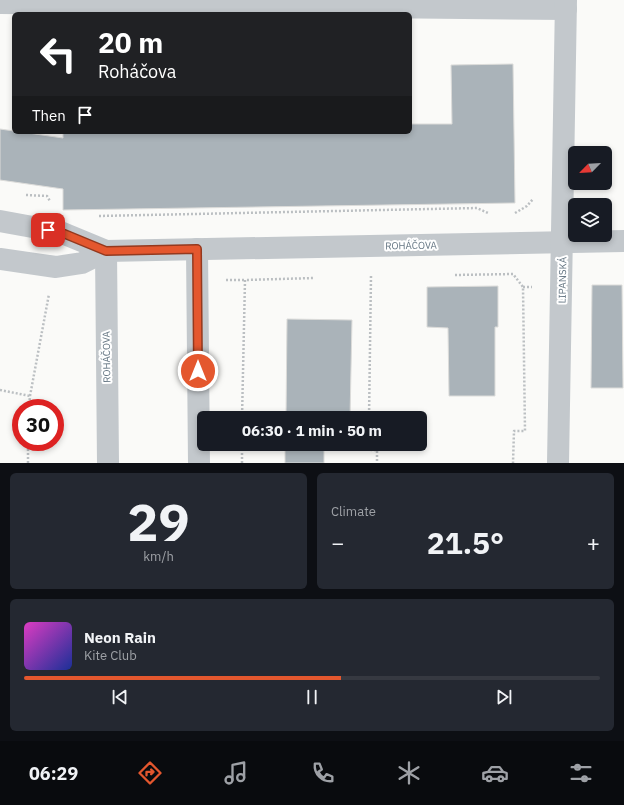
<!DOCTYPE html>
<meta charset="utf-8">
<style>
:root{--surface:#171b24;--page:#242831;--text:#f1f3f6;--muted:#9ea1a6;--line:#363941;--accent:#e4572e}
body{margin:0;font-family:"IBM Plex Sans",sans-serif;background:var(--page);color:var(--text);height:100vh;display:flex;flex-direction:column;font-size:15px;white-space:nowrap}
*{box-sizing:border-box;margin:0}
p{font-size:13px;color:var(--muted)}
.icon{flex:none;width:22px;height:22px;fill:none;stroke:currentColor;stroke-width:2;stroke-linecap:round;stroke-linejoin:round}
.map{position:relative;height:463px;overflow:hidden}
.side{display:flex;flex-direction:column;gap:10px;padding:10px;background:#0d0f14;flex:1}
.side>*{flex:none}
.top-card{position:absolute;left:12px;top:12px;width:400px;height:122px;border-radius:6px;box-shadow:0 2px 6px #0003;background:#202124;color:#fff;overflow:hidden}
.needle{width:26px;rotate:246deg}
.controls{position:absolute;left:568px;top:146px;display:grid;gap:8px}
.controls a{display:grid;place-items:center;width:44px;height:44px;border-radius:6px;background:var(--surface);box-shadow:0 2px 6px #0003;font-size:20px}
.speed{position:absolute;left:12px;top:399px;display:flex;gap:8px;font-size:20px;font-weight:700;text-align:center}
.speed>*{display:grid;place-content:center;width:52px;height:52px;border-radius:50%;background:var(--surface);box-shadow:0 2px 6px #0003;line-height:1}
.speed .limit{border:6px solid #d22;background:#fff;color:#111}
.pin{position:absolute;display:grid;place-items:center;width:34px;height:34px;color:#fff;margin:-17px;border-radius:8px;box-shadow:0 2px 6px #0006}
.me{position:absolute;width:44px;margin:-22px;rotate:0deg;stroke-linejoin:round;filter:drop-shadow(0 0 3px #0008)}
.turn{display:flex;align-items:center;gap:14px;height:84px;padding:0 20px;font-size:18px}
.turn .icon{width:52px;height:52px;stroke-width:2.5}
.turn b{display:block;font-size:28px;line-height:34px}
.then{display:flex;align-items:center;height:38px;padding:0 20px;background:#0003;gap:8px;font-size:15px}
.big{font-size:30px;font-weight:700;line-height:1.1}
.side .tile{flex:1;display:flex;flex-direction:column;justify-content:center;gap:6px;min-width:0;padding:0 14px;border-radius:6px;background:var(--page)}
.side .dial{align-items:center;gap:0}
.dial b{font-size:52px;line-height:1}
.song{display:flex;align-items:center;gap:12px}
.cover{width:48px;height:48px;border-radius:6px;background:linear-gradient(135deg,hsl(310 70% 55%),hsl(230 70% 35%))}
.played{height:4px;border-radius:2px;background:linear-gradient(90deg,var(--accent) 55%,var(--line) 55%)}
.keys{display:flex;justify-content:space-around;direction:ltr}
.heat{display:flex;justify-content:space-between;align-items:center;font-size:22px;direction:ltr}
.side .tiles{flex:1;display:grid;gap:10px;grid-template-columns:1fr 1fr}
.tile:last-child{grid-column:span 2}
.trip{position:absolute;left:197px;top:411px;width:230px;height:40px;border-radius:6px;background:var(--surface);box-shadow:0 2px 6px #0003;font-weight:700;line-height:40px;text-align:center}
.menu{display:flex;height:64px;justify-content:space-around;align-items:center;background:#090b0e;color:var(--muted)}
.menu .icon{width:28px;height:28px}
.menu .current{color:var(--accent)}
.menu b{font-size:18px;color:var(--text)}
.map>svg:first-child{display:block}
.building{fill:#aab3b9;stroke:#dcdcda}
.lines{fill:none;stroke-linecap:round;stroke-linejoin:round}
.path{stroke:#bbbfc2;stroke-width:2.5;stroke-dasharray:2 2;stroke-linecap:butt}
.minor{stroke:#c3c8cc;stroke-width:22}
.route-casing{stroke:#94391e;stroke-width:10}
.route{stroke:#e4572e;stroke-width:7}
.labels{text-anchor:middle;stroke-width:4;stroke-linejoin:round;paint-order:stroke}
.street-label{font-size:10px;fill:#657683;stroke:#fff}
</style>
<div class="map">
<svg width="624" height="463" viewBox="0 0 624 463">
<rect width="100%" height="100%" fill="#fafaf8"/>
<!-- building -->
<g class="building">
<path d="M513,64L515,203L63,210V189L0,180V129L63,138V132H410V124H452L451,65Z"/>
<path d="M592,285H622L623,388H591Z"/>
<path d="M498,286V327H495V396H449L448,328L427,327V287Z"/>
<path d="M287,319L352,320L350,418H286Z"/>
<rect x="285" y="444" width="39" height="19"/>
</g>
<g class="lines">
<!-- path -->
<g class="path">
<path d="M26,195L47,196L50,201"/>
<path d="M515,213L527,206L533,199"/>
<path d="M99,216L477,208L488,213"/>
<path d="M455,275L513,274L523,287L525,431H514L513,463"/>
<path d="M226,280H245"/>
<path d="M523,287H532"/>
<path d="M0,390L30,396"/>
<path d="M29,408L30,396L49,294"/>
<path d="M242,418L245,280L314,278"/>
<path d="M369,418L371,276"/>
<path d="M242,447L377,450V463"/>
<path d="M369,450V444"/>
<path d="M28,463V442"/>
<path d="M242,463V444"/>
</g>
<!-- minor -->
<g class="minor">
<path d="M0,3L566,9"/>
<path d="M0,221L60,232L106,251L624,241"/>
<path d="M197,249L199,463"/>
<path d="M106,251L108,463"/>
<path d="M0,259L56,267L82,263L106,251"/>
<path d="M558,463L566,0"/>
</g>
</g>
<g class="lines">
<defs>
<path id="route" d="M48,230L60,232L106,251L197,249L198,371"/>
</defs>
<!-- route casing -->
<use href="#route" class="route-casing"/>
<!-- route -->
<use href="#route" class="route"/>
</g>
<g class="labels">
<!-- street labels -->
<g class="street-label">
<text transform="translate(411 245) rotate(-1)" y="4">ROHÁČOVA</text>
<text transform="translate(562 280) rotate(-89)" y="4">LIPANSKÁ</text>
<text transform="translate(106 357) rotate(-91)" y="4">ROHÁČOVA</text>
</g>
</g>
</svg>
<div class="controls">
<a><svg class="needle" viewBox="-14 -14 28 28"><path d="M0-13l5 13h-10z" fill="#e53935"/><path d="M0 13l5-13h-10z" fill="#9ea1a6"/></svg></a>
<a><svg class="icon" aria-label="layers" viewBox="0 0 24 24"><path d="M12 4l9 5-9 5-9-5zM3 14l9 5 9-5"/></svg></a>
</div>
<div class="speed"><div class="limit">30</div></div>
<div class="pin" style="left:48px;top:230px;background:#d93025"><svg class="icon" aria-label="arrive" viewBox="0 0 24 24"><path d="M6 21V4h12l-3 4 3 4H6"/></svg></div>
<svg class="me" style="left:198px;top:371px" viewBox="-20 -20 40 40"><circle r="17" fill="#e4572e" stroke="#fff" stroke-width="3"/><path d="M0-11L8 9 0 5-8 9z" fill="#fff"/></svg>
<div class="trip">06:30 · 1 min · 50 m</div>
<div class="top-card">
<div class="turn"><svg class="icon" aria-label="left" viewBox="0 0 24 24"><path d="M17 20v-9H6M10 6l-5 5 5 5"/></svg><div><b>20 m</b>Roháčova</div></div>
<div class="then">Then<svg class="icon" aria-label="arrive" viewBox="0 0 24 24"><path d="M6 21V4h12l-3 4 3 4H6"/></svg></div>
</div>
</div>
<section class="side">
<div class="tiles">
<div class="tile dial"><b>29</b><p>km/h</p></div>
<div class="tile"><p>Climate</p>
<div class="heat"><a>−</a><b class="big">21.5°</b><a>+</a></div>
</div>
<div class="tile">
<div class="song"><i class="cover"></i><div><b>Neon Rain</b><p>Kite Club</p></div></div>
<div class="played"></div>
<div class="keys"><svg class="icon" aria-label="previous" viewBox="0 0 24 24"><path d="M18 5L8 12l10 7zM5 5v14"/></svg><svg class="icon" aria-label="pause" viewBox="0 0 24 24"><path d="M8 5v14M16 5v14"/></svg><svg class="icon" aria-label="next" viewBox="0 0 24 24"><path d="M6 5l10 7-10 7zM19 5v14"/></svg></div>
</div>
</div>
</section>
<nav class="menu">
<b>06:29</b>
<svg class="icon current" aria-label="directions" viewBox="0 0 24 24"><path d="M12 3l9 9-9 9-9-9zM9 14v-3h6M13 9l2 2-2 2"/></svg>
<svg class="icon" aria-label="music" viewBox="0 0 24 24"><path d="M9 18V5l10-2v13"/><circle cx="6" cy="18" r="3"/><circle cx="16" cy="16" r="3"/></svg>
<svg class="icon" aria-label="phone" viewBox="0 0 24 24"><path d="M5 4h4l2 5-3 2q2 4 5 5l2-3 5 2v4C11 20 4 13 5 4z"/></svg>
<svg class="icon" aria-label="climate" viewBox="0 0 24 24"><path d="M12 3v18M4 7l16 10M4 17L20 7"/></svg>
<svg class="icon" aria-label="car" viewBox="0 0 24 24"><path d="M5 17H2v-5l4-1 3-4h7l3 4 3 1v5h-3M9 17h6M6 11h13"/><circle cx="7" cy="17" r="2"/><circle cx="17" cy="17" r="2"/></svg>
<svg class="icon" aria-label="filters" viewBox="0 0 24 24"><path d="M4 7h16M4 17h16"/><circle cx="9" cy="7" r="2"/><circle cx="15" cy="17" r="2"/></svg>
</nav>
